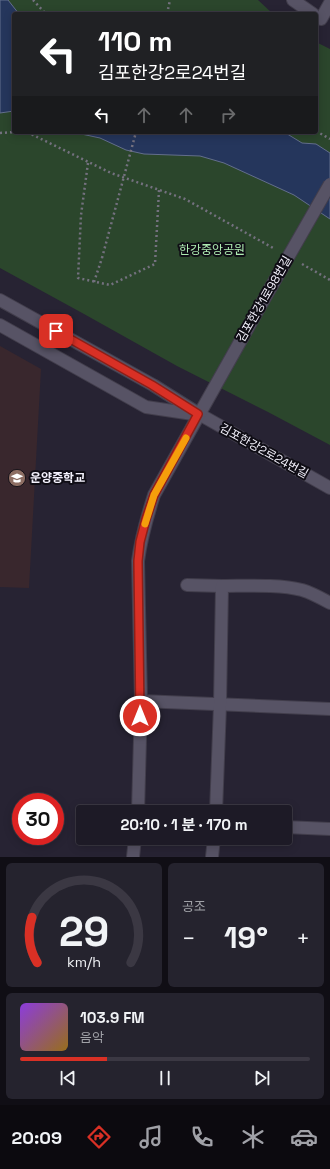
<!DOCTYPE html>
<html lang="ko">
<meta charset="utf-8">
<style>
:root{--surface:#1d1a26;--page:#25232e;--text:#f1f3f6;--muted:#a0a1a7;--line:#3b3843;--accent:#d93025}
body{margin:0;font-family:"Space Grotesk","Noto Sans KR",sans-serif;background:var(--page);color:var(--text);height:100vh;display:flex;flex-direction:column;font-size:15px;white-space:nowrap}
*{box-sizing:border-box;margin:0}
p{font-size:13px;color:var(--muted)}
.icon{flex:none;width:22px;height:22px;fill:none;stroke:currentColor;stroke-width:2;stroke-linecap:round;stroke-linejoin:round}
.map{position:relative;height:857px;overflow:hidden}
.side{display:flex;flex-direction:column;gap:6px;padding:6px;background:#100e15;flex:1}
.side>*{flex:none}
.top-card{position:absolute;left:12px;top:12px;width:306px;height:122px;border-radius:4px;box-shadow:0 2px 10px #0003,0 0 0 1px var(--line);background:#202124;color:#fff;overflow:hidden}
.speed{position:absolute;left:12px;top:793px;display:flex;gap:8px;font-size:20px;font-weight:700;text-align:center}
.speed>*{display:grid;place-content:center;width:52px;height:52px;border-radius:50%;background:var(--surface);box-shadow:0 2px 10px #0003,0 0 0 1px var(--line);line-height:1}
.speed .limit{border:6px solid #d22;background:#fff;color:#111}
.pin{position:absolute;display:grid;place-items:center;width:34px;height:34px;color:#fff;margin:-17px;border-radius:8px;box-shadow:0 2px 6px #0006}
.me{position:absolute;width:44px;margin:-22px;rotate:0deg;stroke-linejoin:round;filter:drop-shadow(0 0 3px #0008)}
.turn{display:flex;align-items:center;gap:14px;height:84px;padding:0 20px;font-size:18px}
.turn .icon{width:52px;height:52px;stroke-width:2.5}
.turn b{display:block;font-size:28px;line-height:34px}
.lanes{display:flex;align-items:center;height:38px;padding:0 20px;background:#0003;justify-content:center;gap:20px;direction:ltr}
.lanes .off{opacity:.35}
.big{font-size:30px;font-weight:700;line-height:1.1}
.side .tile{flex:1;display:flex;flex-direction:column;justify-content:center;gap:6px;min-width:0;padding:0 14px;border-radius:6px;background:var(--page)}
.side .dial{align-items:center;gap:0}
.dial svg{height:104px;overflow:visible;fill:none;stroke:var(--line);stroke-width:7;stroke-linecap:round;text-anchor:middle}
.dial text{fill:var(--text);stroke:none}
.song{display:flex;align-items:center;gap:12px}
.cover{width:48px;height:48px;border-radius:6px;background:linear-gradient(135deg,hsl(270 70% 55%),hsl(40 70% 35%))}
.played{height:4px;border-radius:2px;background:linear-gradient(90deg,var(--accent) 30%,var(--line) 30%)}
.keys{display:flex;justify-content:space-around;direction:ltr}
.heat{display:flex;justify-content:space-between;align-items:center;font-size:22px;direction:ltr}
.side .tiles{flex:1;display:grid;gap:6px;grid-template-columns:1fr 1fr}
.tile:last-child{grid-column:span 2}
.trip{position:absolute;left:76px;top:805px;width:216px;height:40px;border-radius:4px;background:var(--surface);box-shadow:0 2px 10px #0003,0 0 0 1px var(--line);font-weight:700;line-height:40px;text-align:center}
.tabs{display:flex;height:64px;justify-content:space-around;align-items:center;background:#0c0a0f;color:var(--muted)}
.tabs .icon{width:28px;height:28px}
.tabs .selected{color:var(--accent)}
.tabs b{font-size:18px;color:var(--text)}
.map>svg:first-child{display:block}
.education{fill:#39272d}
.green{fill:#2b462c}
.water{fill:#25365c;stroke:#636e8c}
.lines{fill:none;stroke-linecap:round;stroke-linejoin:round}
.minor-casing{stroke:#423e4c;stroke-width:14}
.path{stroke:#74717f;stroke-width:2.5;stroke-dasharray:2 3;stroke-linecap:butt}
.minor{stroke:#575365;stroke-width:12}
.minor-bridge-casing{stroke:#423e4c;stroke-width:14;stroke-linecap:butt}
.path-bridge{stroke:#74717f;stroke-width:2.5;stroke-dasharray:2 3;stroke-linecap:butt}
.minor-bridge{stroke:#575365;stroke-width:12}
.route-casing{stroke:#8d1f18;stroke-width:10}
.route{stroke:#d93025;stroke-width:7}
.slow{stroke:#f59e0b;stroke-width:7}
.labels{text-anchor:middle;stroke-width:4;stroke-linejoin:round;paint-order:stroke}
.park-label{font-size:12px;fill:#afecb2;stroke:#0f0d15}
.street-label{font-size:12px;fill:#f3f1fc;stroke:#0f0d15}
.poi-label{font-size:12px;font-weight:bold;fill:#f3f1fc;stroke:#0f0d15;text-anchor:start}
</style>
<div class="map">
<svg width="330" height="857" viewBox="0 0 330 857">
<rect width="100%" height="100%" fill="#272333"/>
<!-- education -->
<path class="education" d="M0,346L41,369L29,588L0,587Z"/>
<!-- green -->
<path class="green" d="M0,0H258L273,14H14V132H316V42L330,49V445L268,412L177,366L84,314L0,268Z"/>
<!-- water -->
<g class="water">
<path d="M0,0H8L19,14H14V111L0,113Z"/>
<path d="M72,132H284L302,143L316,144L330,153V219L294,195L224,163L200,156L144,154L126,150L100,138Z"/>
</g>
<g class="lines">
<defs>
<g id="minor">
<path d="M293,0L313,14"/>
<path d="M321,19L330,3"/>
<path d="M0,300L153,385L199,414L330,488"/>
<path d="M0,325L146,407L193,414"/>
<path d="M187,585L222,586"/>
<path d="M141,701L330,709"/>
<path d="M138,812L141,701L138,561C141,538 147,517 154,495L259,308"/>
<path d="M216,812L220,705L222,586C246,586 279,584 302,590C312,593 321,598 330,603"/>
<path d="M285,827L330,829"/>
<path d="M133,857L135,838"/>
<path d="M212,857L214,838"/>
</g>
</defs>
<!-- minor casing -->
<use href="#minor" class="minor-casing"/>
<!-- path -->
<g class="path">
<path d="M33,0L46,14"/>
<path d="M167,14L170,0"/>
<path d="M316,131L330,139"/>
<path d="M22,132L33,135L111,173L185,199L275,249"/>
<path d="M0,133L14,132"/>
<path d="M88,163L81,215L78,278L110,285L155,264L159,190"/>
<path d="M302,264L330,280"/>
<path d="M94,282L102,258"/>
</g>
<!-- minor -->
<use href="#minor" class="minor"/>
<defs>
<path id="minor-bridge" d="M259,308L330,184"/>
</defs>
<!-- minor-bridge casing -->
<use href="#minor-bridge" class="minor-bridge-casing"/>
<!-- path-bridge -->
<path class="path-bridge" d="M102,258L136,132"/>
<!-- minor-bridge -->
<use href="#minor-bridge" class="minor-bridge"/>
</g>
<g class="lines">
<defs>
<path id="route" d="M56,331L152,385L198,414L154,495L146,519L140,542L138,561L140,716"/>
</defs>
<!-- route casing -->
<use href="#route" class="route-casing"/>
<!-- route -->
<use href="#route" class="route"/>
<!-- slow -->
<path class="slow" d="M145,524L154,495L186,438"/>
</g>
<!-- icons -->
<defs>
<symbol id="school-disc" viewBox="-11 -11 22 22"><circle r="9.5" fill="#8d6e63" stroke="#0f0d15"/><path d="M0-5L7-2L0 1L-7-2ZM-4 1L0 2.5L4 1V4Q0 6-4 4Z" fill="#fff"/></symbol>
</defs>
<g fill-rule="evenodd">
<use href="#school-disc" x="7" y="468" width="20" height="20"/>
</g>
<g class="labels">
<!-- park labels -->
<g class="park-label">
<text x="212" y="254">한강중앙공원</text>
</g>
<!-- street labels -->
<g class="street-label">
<text transform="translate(264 299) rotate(-60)" y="4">김포한강1로98번길</text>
<text transform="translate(264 451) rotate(29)" y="4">김포한강2로24번길</text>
</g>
<!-- poi labels -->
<g class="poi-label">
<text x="30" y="482">운양중학교</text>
</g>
</g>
</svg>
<div class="speed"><div class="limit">30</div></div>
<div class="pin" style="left:56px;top:331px;background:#d93025"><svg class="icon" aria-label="arrive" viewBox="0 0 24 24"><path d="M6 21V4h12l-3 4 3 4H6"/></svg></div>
<svg class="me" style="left:140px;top:716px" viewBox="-20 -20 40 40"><circle r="17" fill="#d93025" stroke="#fff" stroke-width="3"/><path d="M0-11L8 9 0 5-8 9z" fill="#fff"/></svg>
<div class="trip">20:10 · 1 분 · 170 m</div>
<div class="top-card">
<div class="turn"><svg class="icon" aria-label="left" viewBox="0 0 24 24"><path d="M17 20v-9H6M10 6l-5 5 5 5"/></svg><div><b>110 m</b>김포한강2로24번길</div></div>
<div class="lanes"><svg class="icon" aria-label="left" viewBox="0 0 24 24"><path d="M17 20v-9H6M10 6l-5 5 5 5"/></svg><svg class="icon off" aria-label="ahead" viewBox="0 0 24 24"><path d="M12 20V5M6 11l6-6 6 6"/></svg><svg class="icon off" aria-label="ahead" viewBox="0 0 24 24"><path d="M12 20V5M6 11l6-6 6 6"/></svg><svg class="icon off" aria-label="right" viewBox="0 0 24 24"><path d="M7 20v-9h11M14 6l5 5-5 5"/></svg></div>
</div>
</div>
<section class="side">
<div class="tiles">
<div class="tile dial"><svg viewBox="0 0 100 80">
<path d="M14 69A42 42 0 1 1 86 69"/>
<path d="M14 69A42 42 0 0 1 10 34" stroke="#d93025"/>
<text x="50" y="56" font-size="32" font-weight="700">29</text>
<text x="50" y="72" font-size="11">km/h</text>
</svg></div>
<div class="tile"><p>공조</p>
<div class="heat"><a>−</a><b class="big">19°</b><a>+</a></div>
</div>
<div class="tile">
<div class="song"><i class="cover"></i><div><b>103.9 FM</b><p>음악</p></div></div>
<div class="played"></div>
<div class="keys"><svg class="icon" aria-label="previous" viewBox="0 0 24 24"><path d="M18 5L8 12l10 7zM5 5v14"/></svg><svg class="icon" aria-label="pause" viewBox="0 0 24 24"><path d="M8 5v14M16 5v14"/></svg><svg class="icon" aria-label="next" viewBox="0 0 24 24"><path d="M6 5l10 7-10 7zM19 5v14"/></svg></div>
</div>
</div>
</section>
<nav class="tabs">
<b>20:09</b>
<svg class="icon selected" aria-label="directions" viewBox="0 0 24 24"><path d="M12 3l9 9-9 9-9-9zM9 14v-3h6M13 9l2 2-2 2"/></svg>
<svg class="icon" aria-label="music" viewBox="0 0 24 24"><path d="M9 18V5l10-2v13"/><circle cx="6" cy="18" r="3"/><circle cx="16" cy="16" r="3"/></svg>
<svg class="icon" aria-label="phone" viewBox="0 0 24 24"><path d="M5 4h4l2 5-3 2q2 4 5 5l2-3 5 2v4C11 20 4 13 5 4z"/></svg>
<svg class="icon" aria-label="climate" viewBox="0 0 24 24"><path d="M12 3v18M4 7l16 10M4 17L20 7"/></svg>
<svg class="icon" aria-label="car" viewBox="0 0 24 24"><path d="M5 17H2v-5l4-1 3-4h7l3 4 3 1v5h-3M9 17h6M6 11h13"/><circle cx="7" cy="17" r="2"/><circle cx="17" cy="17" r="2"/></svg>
</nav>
